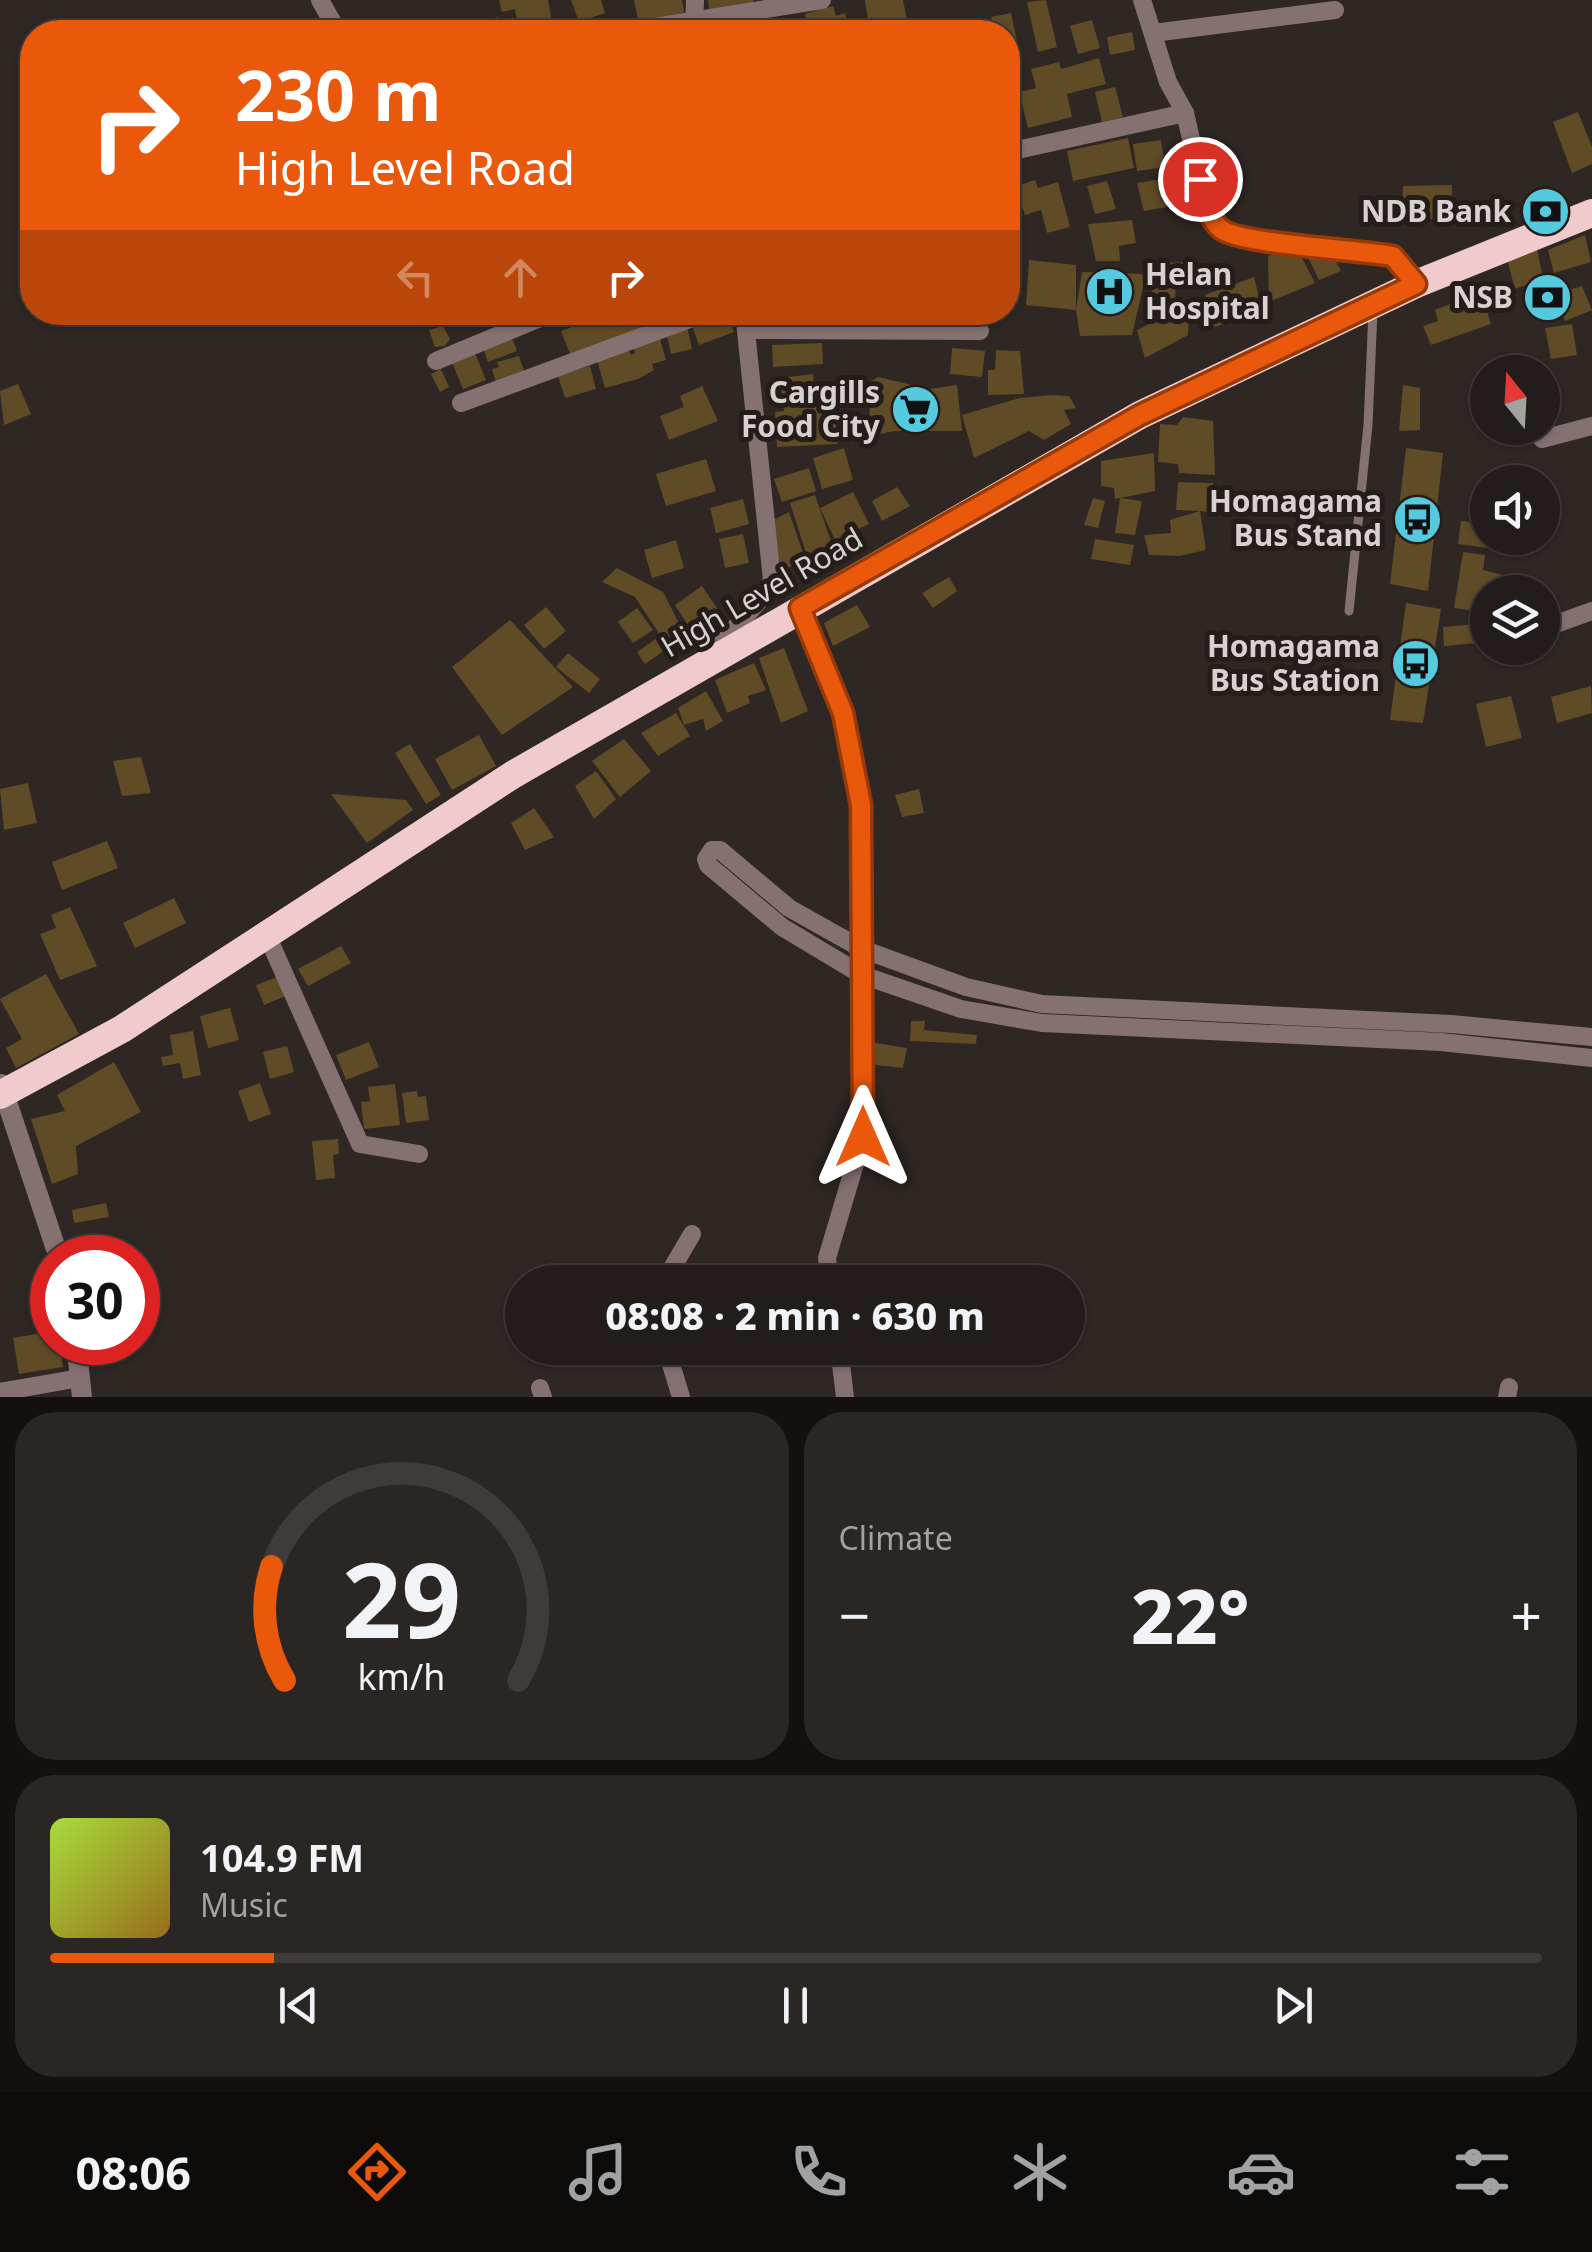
<!DOCTYPE html>
<meta charset="utf-8">
<style>
:root{--surface:#221d1a;--page:#2a2623;--text:#f1f3f6;--muted:#a2a2a2;--line:#3f3b39;--accent:#ea580c}
body{margin:0;font-family:"Noto Sans",sans-serif;background:var(--page);color:var(--text);height:100vh;display:flex;flex-direction:column;font-size:38px;white-space:nowrap}
*{box-sizing:border-box;margin:0}
p{font-size:32px;color:var(--muted)}
.icon{flex:none;width:55px;height:55px;fill:none;stroke:currentColor;stroke-width:2;stroke-linecap:round;stroke-linejoin:round}
.map{position:relative;height:1397px;overflow:hidden}
.details{display:flex;flex-direction:column;gap:15px;padding:15px;background:#13100e;flex:1}
.details>*{flex:none}
.hud{position:absolute;left:20px;top:20px;width:1000px;height:305px;border-radius:40px;box-shadow:0 2px 8px #0004,0 0 0 2px var(--line);background:#ea580c;color:#fff;overflow:hidden}
.needle{width:65px;rotate:342deg}
.controls{position:absolute;left:1470px;top:355px;display:grid;gap:20px}
.controls a{display:grid;place-items:center;width:90px;height:90px;border-radius:50%;background:var(--surface);box-shadow:0 2px 8px #0004,0 0 0 2px var(--line);font-size:50px}
.speed{position:absolute;left:30px;top:1235px;display:flex;gap:20px;font-size:50px;font-weight:700;text-align:center}
.speed>*{display:grid;place-content:center;width:130px;height:130px;border-radius:50%;background:var(--surface);box-shadow:0 2px 8px #0004,0 0 0 2px var(--line);line-height:1}
.speed .limit{border:15px solid #d22;background:#fff;color:#111}
.pin{position:absolute;display:grid;place-items:center;width:85px;height:85px;color:#fff;margin:-42px;border:5px solid #fff;border-radius:50%;box-shadow:0 2px 10px #0007}
.me{position:absolute;width:110px;margin:-55px;rotate:0deg;stroke-linejoin:round;filter:drop-shadow(0 0 8px #0008)}
.turn{display:flex;align-items:center;gap:35px;height:210px;padding:0 50px;font-size:45px}
.turn .icon{width:130px;height:130px;stroke-width:2.5}
.turn b{display:block;font-size:70px;line-height:85px}
.lanes{display:flex;align-items:center;height:95px;padding:0 50px;background:#0003;justify-content:center;gap:50px;direction:ltr}
.lanes .off{opacity:.35}
.big{font-size:75px;font-weight:800;line-height:1.1}
.details .tile{flex:1;display:flex;flex-direction:column;justify-content:center;gap:15px;min-width:0;padding:0 35px;border-radius:40px;background:var(--page)}
.details .dial{align-items:center;gap:0}
.dial svg{height:260px;overflow:visible;fill:none;stroke:var(--line);stroke-width:7;stroke-linecap:round;text-anchor:middle}
.dial text{fill:var(--text);stroke:none}
.song{display:flex;align-items:center;gap:30px}
.cover{width:120px;height:120px;border-radius:15px;background:linear-gradient(135deg,hsl(80 70% 55%),hsl(40 70% 35%))}
.played{height:10px;border-radius:5px;background:linear-gradient(90deg,var(--accent) 15%,var(--line) 15%)}
.keys{display:flex;justify-content:space-around;direction:ltr}
.heat{display:flex;justify-content:space-between;align-items:center;font-size:55px;direction:ltr}
.details .tiles{flex:1;display:grid;gap:15px;grid-template-columns:1fr 1fr}
.tile:last-child{grid-column:span 2}
.trip{position:absolute;left:505px;top:1265px;width:580px;height:100px;border-radius:50px;background:var(--surface);box-shadow:0 2px 8px #0004,0 0 0 2px var(--line);font-weight:800;line-height:100px;text-align:center}
.tabs{display:flex;height:160px;justify-content:space-around;align-items:center;background:#0e0c0a;color:var(--muted)}
.tabs .icon{width:70px;height:70px}
.tabs .on{color:var(--accent)}
.tabs b{font-size:45px;color:var(--text)}
.map>svg:first-child{display:block}
.building{fill:#5f4b26}
.lines{fill:none;stroke-linecap:round;stroke-linejoin:round}
.service{stroke:#867172;stroke-width:9}
.minor{stroke:#867172;stroke-width:18}
.tertiary{stroke:#867172;stroke-width:20}
.trunk{stroke:#f0cacd;stroke-width:28}
.route-casing{stroke:#983908;stroke-width:25}
.route{stroke:#ea580c;stroke-width:18}
.labels{text-anchor:middle;stroke-width:10;stroke-linejoin:round;paint-order:stroke}
.poi-label{font-size:30px;font-weight:bold;fill:#d7d1cf;stroke:#241d19;text-anchor:end}
.street-label{font-size:30px;fill:#d7d1cf;stroke:#241d19}
</style>
<div class="map">
<svg width="1592" height="1397" viewBox="0 0 1592 1397">
<rect width="100%" height="100%" fill="#2e2723"/>
<!-- building -->
<g class="building">
<path d="M499,0H548L554,31L519,32L515,9L502,12Z"/>
<path d="M571,0H601L605,13L579,22Z"/>
<path d="M634,0H682L685,16L639,25Z"/>
<path d="M708,0H753L754,3L709,10Z"/>
<path d="M865,0H903L907,20L869,27Z"/>
<path d="M1046,0L1057,47L1038,52L1027,2Z"/>
<path d="M833,6L836,16L845,13L848,24L839,27L841,32H810L805,14Z"/>
<path d="M1011,13L1020,55L1008,58V32H994L991,17Z"/>
<path d="M497,17L508,32H474Z"/>
<path d="M1092,20L1100,48L1078,54L1070,26Z"/>
<path d="M759,26V32H707V30Z"/>
<path d="M1132,32L1135,50L1110,55L1107,37Z"/>
<path d="M1099,58L1106,84L1067,94L1072,117L1028,128L1019,92L1036,88L1031,69L1059,62L1061,69Z"/>
<path d="M1115,87L1123,117L1102,122L1095,92Z"/>
<path d="M1578,112L1592,147V164L1572,173L1553,122Z"/>
<path d="M1128,138L1134,168L1073,181L1067,151Z"/>
<path d="M1161,140L1165,167L1137,171L1133,144Z"/>
<path d="M1008,169L1018,214L1008,216Z"/>
<path d="M1176,177L1178,205L1144,211L1137,183Z"/>
<path d="M1035,180L1038,188L1058,182L1070,227L1047,233L1041,210L1025,215L1018,195L1022,194L1020,185Z"/>
<path d="M1107,181L1116,209L1095,214L1087,186Z"/>
<path d="M1452,185V217L1401,222L1403,186Z"/>
<path d="M1132,220L1136,243L1119,246L1120,261H1096L1088,224Z"/>
<path d="M1585,235L1591,262L1554,273L1548,250Z"/>
<path d="M1304,249L1330,251L1341,271L1319,280Z"/>
<path d="M1537,249L1543,278L1515,289L1507,259Z"/>
<path d="M1292,250L1299,252L1315,283L1269,302L1268,256Z"/>
<path d="M1029,260L1076,265V310L1026,305Z"/>
<path d="M1151,262L1197,263V280L1176,283L1175,302L1152,303Z"/>
<path d="M1082,272L1146,274L1132,335L1080,336L1076,310Z"/>
<path d="M1254,277L1263,313L1214,327L1205,295Z"/>
<path d="M1582,286L1592,310L1565,321L1555,294Z"/>
<path d="M1481,292L1491,324L1431,345L1423,326L1438,321L1435,310Z"/>
<path d="M1189,305L1188,335L1145,358L1137,330Z"/>
<path d="M604,312H697L651,329L646,318L650,331L572,359L561,331L602,315L609,330Z"/>
<path d="M888,312H939V322L888,323Z"/>
<path d="M727,313L734,332L699,345L692,326Z"/>
<path d="M1572,324L1577,355L1551,359L1545,328Z"/>
<path d="M443,326L450,339L445,346L435,347L429,330Z"/>
<path d="M687,326L692,349L671,354L666,331Z"/>
<path d="M659,336L666,360L652,364L654,370L638,379L605,388L597,360L629,351L631,355L635,353L633,344Z"/>
<path d="M512,338L517,351L488,362L483,348Z"/>
<path d="M822,343L823,364L773,367L772,345Z"/>
<path d="M952,348L985,351L982,377L950,374Z"/>
<path d="M996,350L1020,351L1024,394L988,395V370H995Z"/>
<path d="M474,351L486,380L463,389L451,360Z"/>
<path d="M519,356L525,374L496,383L492,369L499,367L497,362Z"/>
<path d="M590,366L596,389L565,398L558,376Z"/>
<path d="M441,369L449,387L440,392L431,374Z"/>
<path d="M813,374L817,409L835,408L837,444L777,447L775,412L784,411L780,378Z"/>
<path d="M878,377L929,389L957,385L962,431H895L870,436L869,382Z"/>
<path d="M18,384L31,414L4,425L0,391Z"/>
<path d="M1403,385L1420,388V430L1399,431Z"/>
<path d="M702,386L718,421L669,440L660,416L684,407L680,396Z"/>
<path d="M1052,395L1069,396L1076,408L1064,410L1071,424L1044,440L1029,431L974,458L962,415L1020,398Z"/>
<path d="M1183,417L1213,421L1215,475L1179,473L1178,464L1158,462L1160,424L1177,425Z"/>
<path d="M844,448L853,480L822,489L813,458Z"/>
<path d="M1406,448L1443,453L1428,591L1390,584Z"/>
<path d="M1154,453L1155,491L1115,499L1114,488L1101,486V461Z"/>
<path d="M706,459L716,491L666,506L656,474Z"/>
<path d="M809,468L816,491L782,502L774,479Z"/>
<path d="M1178,482L1213,483L1212,512L1200,511L1206,550L1179,556L1149,555L1144,535L1171,533L1170,520L1200,511L1176,510Z"/>
<path d="M897,487L910,506L882,521L872,501Z"/>
<path d="M853,492L869,524L835,540L820,508Z"/>
<path d="M815,495L833,547L807,556L790,503Z"/>
<path d="M1093,498L1105,501L1098,528L1084,525Z"/>
<path d="M1120,498L1142,501L1135,535L1115,533Z"/>
<path d="M743,499L749,524L716,533L710,508Z"/>
<path d="M789,512L805,559L782,571L769,522Z"/>
<path d="M1461,521L1488,523V538H1497L1495,549L1458,544Z"/>
<path d="M743,534L749,563L725,568L719,539Z"/>
<path d="M1095,539L1134,545L1130,565L1091,559Z"/>
<path d="M676,540L684,568L652,578L644,550Z"/>
<path d="M1463,552L1485,555L1483,570L1503,575L1500,592H1488V613L1454,608Z"/>
<path d="M617,568L663,592L686,637L668,647L635,597L602,582Z"/>
<path d="M949,577L957,591L933,608L922,593Z"/>
<path d="M702,586L721,614L693,633L675,605Z"/>
<path d="M1406,603L1441,609L1423,723L1390,720Z"/>
<path d="M857,605L870,627L833,646L824,623Z"/>
<path d="M546,607L566,631L544,649L524,625Z"/>
<path d="M637,608L653,630L633,643L618,622Z"/>
<path d="M510,620L573,687L502,735L452,667Z"/>
<path d="M1485,623L1488,642L1444,646L1443,627Z"/>
<path d="M657,638L665,650L645,664L637,652Z"/>
<path d="M784,648L808,711L781,723L759,658Z"/>
<path d="M568,653L600,679L589,693L556,667Z"/>
<path d="M754,663L766,690L748,696L750,703L727,713L715,680Z"/>
<path d="M1591,686L1592,713L1557,723L1551,697Z"/>
<path d="M706,691L723,721L706,731L703,719L684,725L678,708Z"/>
<path d="M1511,696L1522,738L1486,747L1476,704Z"/>
<path d="M676,713L690,736L658,756L641,733Z"/>
<path d="M479,735L496,766L452,790L435,759Z"/>
<path d="M624,739L651,771L620,797L592,761Z"/>
<path d="M410,744L441,795L426,804L395,753Z"/>
<path d="M141,757L151,793L122,796L113,761Z"/>
<path d="M596,771L616,799L594,819L575,786Z"/>
<path d="M28,783L37,823L4,830L0,789Z"/>
<path d="M919,789L924,813L902,817L895,795Z"/>
<path d="M331,794L406,800L413,810L367,843Z"/>
<path d="M534,808L554,837L525,850L511,823Z"/>
<path d="M107,841L118,868L62,890L52,862Z"/>
<path d="M174,898L186,923L135,948L123,923Z"/>
<path d="M70,907L97,966L60,980L40,934L56,928L51,915Z"/>
<path d="M341,946L351,963L308,986L298,969Z"/>
<path d="M46,974L79,1034L16,1068L6,1048L22,1039L0,999Z"/>
<path d="M280,976L288,995L264,1005L256,985Z"/>
<path d="M230,1008L239,1040L208,1048L200,1016Z"/>
<path d="M911,1021H925L924,1030L977,1035L976,1044L910,1041Z"/>
<path d="M193,1031L201,1075L183,1079L180,1063L163,1066L161,1057L173,1055L170,1035Z"/>
<path d="M369,1042L379,1067L346,1080L336,1055Z"/>
<path d="M870,1042L907,1048L903,1068L867,1064Z"/>
<path d="M287,1046L294,1072L270,1079L263,1052Z"/>
<path d="M114,1062L141,1112L76,1146L78,1174L52,1184L31,1119L65,1111L57,1095Z"/>
<path d="M260,1083L271,1114L249,1122L238,1091Z"/>
<path d="M395,1084L400,1125L364,1129L361,1102L370,1101L368,1087Z"/>
<path d="M417,1091L418,1097L426,1096L429,1120L406,1123L402,1093Z"/>
<path d="M338,1139L339,1154L333,1155L335,1178L316,1180L312,1141Z"/>
<path d="M106,1203L109,1217L74,1223L72,1210Z"/>
<path d="M52,1331V1342H59L63,1367L19,1374L13,1338Z"/>
</g>
<g class="lines">
<!-- service -->
<path class="service" d="M1349,611L1368,425L1373,311"/>
<!-- minor -->
<g class="minor">
<path d="M320,0L338,32"/>
<path d="M1142,0L1168,82L1185,113L1208,212L1223,231L1253,241L1344,247L1393,255L1416,284"/>
<path d="M624,32L822,0"/>
<path d="M694,32L695,0"/>
<path d="M1153,33L1335,10"/>
<path d="M1008,152L1185,113"/>
<path d="M747,330L980,331"/>
<path d="M436,361L555,312"/>
<path d="M461,403L709,312"/>
<path d="M1542,439L1592,426"/>
<path d="M800,608L843,713L861,805L863,1137L827,1258L830,1282"/>
<path d="M1542,629L1592,611"/>
<path d="M714,652L764,595L772,580L744,312"/>
<path d="M266,933L360,1144L419,1154"/>
<path d="M1592,1037L1451,1024L1042,1004L966,987L862,949L789,908L720,850H712L706,859L708,865L782,927L862,975L961,1009L1042,1023L1441,1042L1592,1058"/>
<path d="M664,1282L692,1234"/>
<path d="M666,1348L681,1397"/>
<path d="M839,1348L845,1397"/>
<path d="M540,1388L543,1397"/>
<path d="M0,1392L80,1378"/>
<path d="M1507,1397L1509,1387"/>
</g>
<!-- tertiary -->
<g class="tertiary">
<path d="M1,1084L59,1258"/>
<path d="M76,1342L82,1397"/>
</g>
<!-- trunk -->
<path class="trunk" d="M0,1095L122,1029L514,774L1140,415L1416,284L1592,213"/>
</g>
<g class="lines">
<defs>
<path id="route" d="M863,1137L861,805L843,713L800,608L1140,415L1416,284L1393,256C1362,250 1238,244 1221,229C1207,217 1205,197 1200,179"/>
</defs>
<!-- route casing -->
<use href="#route" class="route-casing"/>
<!-- route -->
<use href="#route" class="route"/>
</g>
<!-- icons -->
<defs>
<symbol id="bank-disc" viewBox="-11 -11 22 22"><circle r="9.5" fill="#55cadf" stroke="#241d19"/><path d="M-6-4H6V4H-6ZM0-2.3a2.3 2.3 0 1 0 0 4.6a2.3 2.3 0 1 0 0-4.6Z" fill="#111"/></symbol>
<symbol id="hospital-disc" viewBox="-11 -11 22 22"><circle r="9.5" fill="#55cadf" stroke="#241d19"/><path d="M-5-5h3v3.5h4V-5h3V5h-3V1.5h-4V5h-3Z" fill="#111"/></symbol>
<symbol id="supermarket-disc" viewBox="-11 -11 22 22"><circle r="9.5" fill="#55cadf" stroke="#241d19"/><path d="M-6-5.5h2.5l.6 2H6L4.5 2H-2.5L-4.4-4H-6ZM-1.5 3.2a1.3 1.3 0 1 0 .1 0ZM3 3.2a1.3 1.3 0 1 0 .1 0Z" fill="#111"/></symbol>
<symbol id="bus-disc" viewBox="-11 -11 22 22"><circle r="9.5" fill="#55cadf" stroke="#241d19"/><path d="M-5-6H5V4H4V6H2V4H-2V6H-4V4H-5ZM-3.5-4V0h7V-4ZM-3.5 1.2v1.5H-2V1.2ZM2 1.2v1.5H3.5V1.2Z" fill="#111"/></symbol>
</defs>
<g fill-rule="evenodd">
<use href="#bank-disc" x="1518" y="184" width="55" height="55"/>
<use href="#hospital-disc" x="1082" y="264" width="55" height="55"/>
<use href="#bank-disc" x="1520" y="270" width="55" height="55"/>
<use href="#supermarket-disc" x="888" y="382" width="55" height="55"/>
<use href="#bus-disc" x="1390" y="492" width="55" height="55"/>
<use href="#bus-disc" x="1388" y="636" width="55" height="55"/>
</g>
<g class="labels">
<!-- poi labels -->
<g class="poi-label">
<text x="1511" y="222">NDB Bank</text>
<text x="1145" y="285" text-anchor="start">Helan<tspan x="1145" dy="34">Hospital</tspan></text>
<text x="1513" y="308">NSB</text>
<text x="880" y="403">Cargills<tspan x="880" dy="34">Food City</tspan></text>
<text x="1382" y="512">Homagama<tspan x="1382" dy="34">Bus Stand</tspan></text>
<text x="1380" y="657">Homagama<tspan x="1380" dy="34">Bus Station</tspan></text>
</g>
<!-- street labels -->
<g class="street-label">
<text transform="translate(762 593) rotate(-30)" y="10">High Level Road</text>
</g>
</g>
</svg>
<div class="controls">
<a><svg class="needle" viewBox="-14 -14 28 28"><path d="M0-13l5 13h-10z" fill="#e53935"/><path d="M0 13l5-13h-10z" fill="#a2a2a2"/></svg></a>
<a><svg class="icon" aria-label="sound" viewBox="0 0 24 24"><path d="M4 9h4l5-4v14l-5-4H4zM17 9q2 3 0 6"/></svg></a>
<a><svg class="icon" aria-label="layers" viewBox="0 0 24 24"><path d="M12 4l9 5-9 5-9-5zM3 14l9 5 9-5"/></svg></a>
</div>
<div class="speed"><div class="limit">30</div></div>
<div class="pin" style="left:1200px;top:179px;background:#d93025"><svg class="icon" aria-label="arrive" viewBox="0 0 24 24"><path d="M6 21V4h12l-3 4 3 4H6"/></svg></div>
<svg class="me" style="left:863px;top:1137px" viewBox="-20 -20 40 40"><path d="M0-17L14 15 0 8-14 15z" fill="#ea580c" stroke="#fff" stroke-width="4"/></svg>
<div class="trip">08:08 · 2 min · 630 m</div>
<div class="hud">
<div class="turn"><svg class="icon" aria-label="right" viewBox="0 0 24 24"><path d="M7 20v-9h11M14 6l5 5-5 5"/></svg><div><b>230 m</b>High Level Road</div></div>
<div class="lanes"><svg class="icon off" aria-label="left" viewBox="0 0 24 24"><path d="M17 20v-9H6M10 6l-5 5 5 5"/></svg><svg class="icon off" aria-label="ahead" viewBox="0 0 24 24"><path d="M12 20V5M6 11l6-6 6 6"/></svg><svg class="icon" aria-label="right" viewBox="0 0 24 24"><path d="M7 20v-9h11M14 6l5 5-5 5"/></svg></div>
</div>
</div>
<section class="details">
<div class="tiles">
<div class="tile dial"><svg viewBox="0 0 100 80">
<path d="M14 69A42 42 0 1 1 86 69"/>
<path d="M14 69A42 42 0 0 1 10 34" stroke="#ea580c"/>
<text x="50" y="56" font-size="32" font-weight="700">29</text>
<text x="50" y="72" font-size="11">km/h</text>
</svg></div>
<div class="tile"><p>Climate</p>
<div class="heat"><a>−</a><b class="big">22°</b><a>+</a></div>
</div>
<div class="tile">
<div class="song"><i class="cover"></i><div><b>104.9 FM</b><p>Music</p></div></div>
<div class="played"></div>
<div class="keys"><svg class="icon" aria-label="previous" viewBox="0 0 24 24"><path d="M18 5L8 12l10 7zM5 5v14"/></svg><svg class="icon" aria-label="pause" viewBox="0 0 24 24"><path d="M8 5v14M16 5v14"/></svg><svg class="icon" aria-label="next" viewBox="0 0 24 24"><path d="M6 5l10 7-10 7zM19 5v14"/></svg></div>
</div>
</div>
</section>
<nav class="tabs">
<b>08:06</b>
<svg class="icon on" aria-label="directions" viewBox="0 0 24 24"><path d="M12 3l9 9-9 9-9-9zM9 14v-3h6M13 9l2 2-2 2"/></svg>
<svg class="icon" aria-label="music" viewBox="0 0 24 24"><path d="M9 18V5l10-2v13"/><circle cx="6" cy="18" r="3"/><circle cx="16" cy="16" r="3"/></svg>
<svg class="icon" aria-label="phone" viewBox="0 0 24 24"><path d="M5 4h4l2 5-3 2q2 4 5 5l2-3 5 2v4C11 20 4 13 5 4z"/></svg>
<svg class="icon" aria-label="climate" viewBox="0 0 24 24"><path d="M12 3v18M4 7l16 10M4 17L20 7"/></svg>
<svg class="icon" aria-label="car" viewBox="0 0 24 24"><path d="M5 17H2v-5l4-1 3-4h7l3 4 3 1v5h-3M9 17h6M6 11h13"/><circle cx="7" cy="17" r="2"/><circle cx="17" cy="17" r="2"/></svg>
<svg class="icon" aria-label="filters" viewBox="0 0 24 24"><path d="M4 7h16M4 17h16"/><circle cx="9" cy="7" r="2"/><circle cx="15" cy="17" r="2"/></svg>
</nav>
